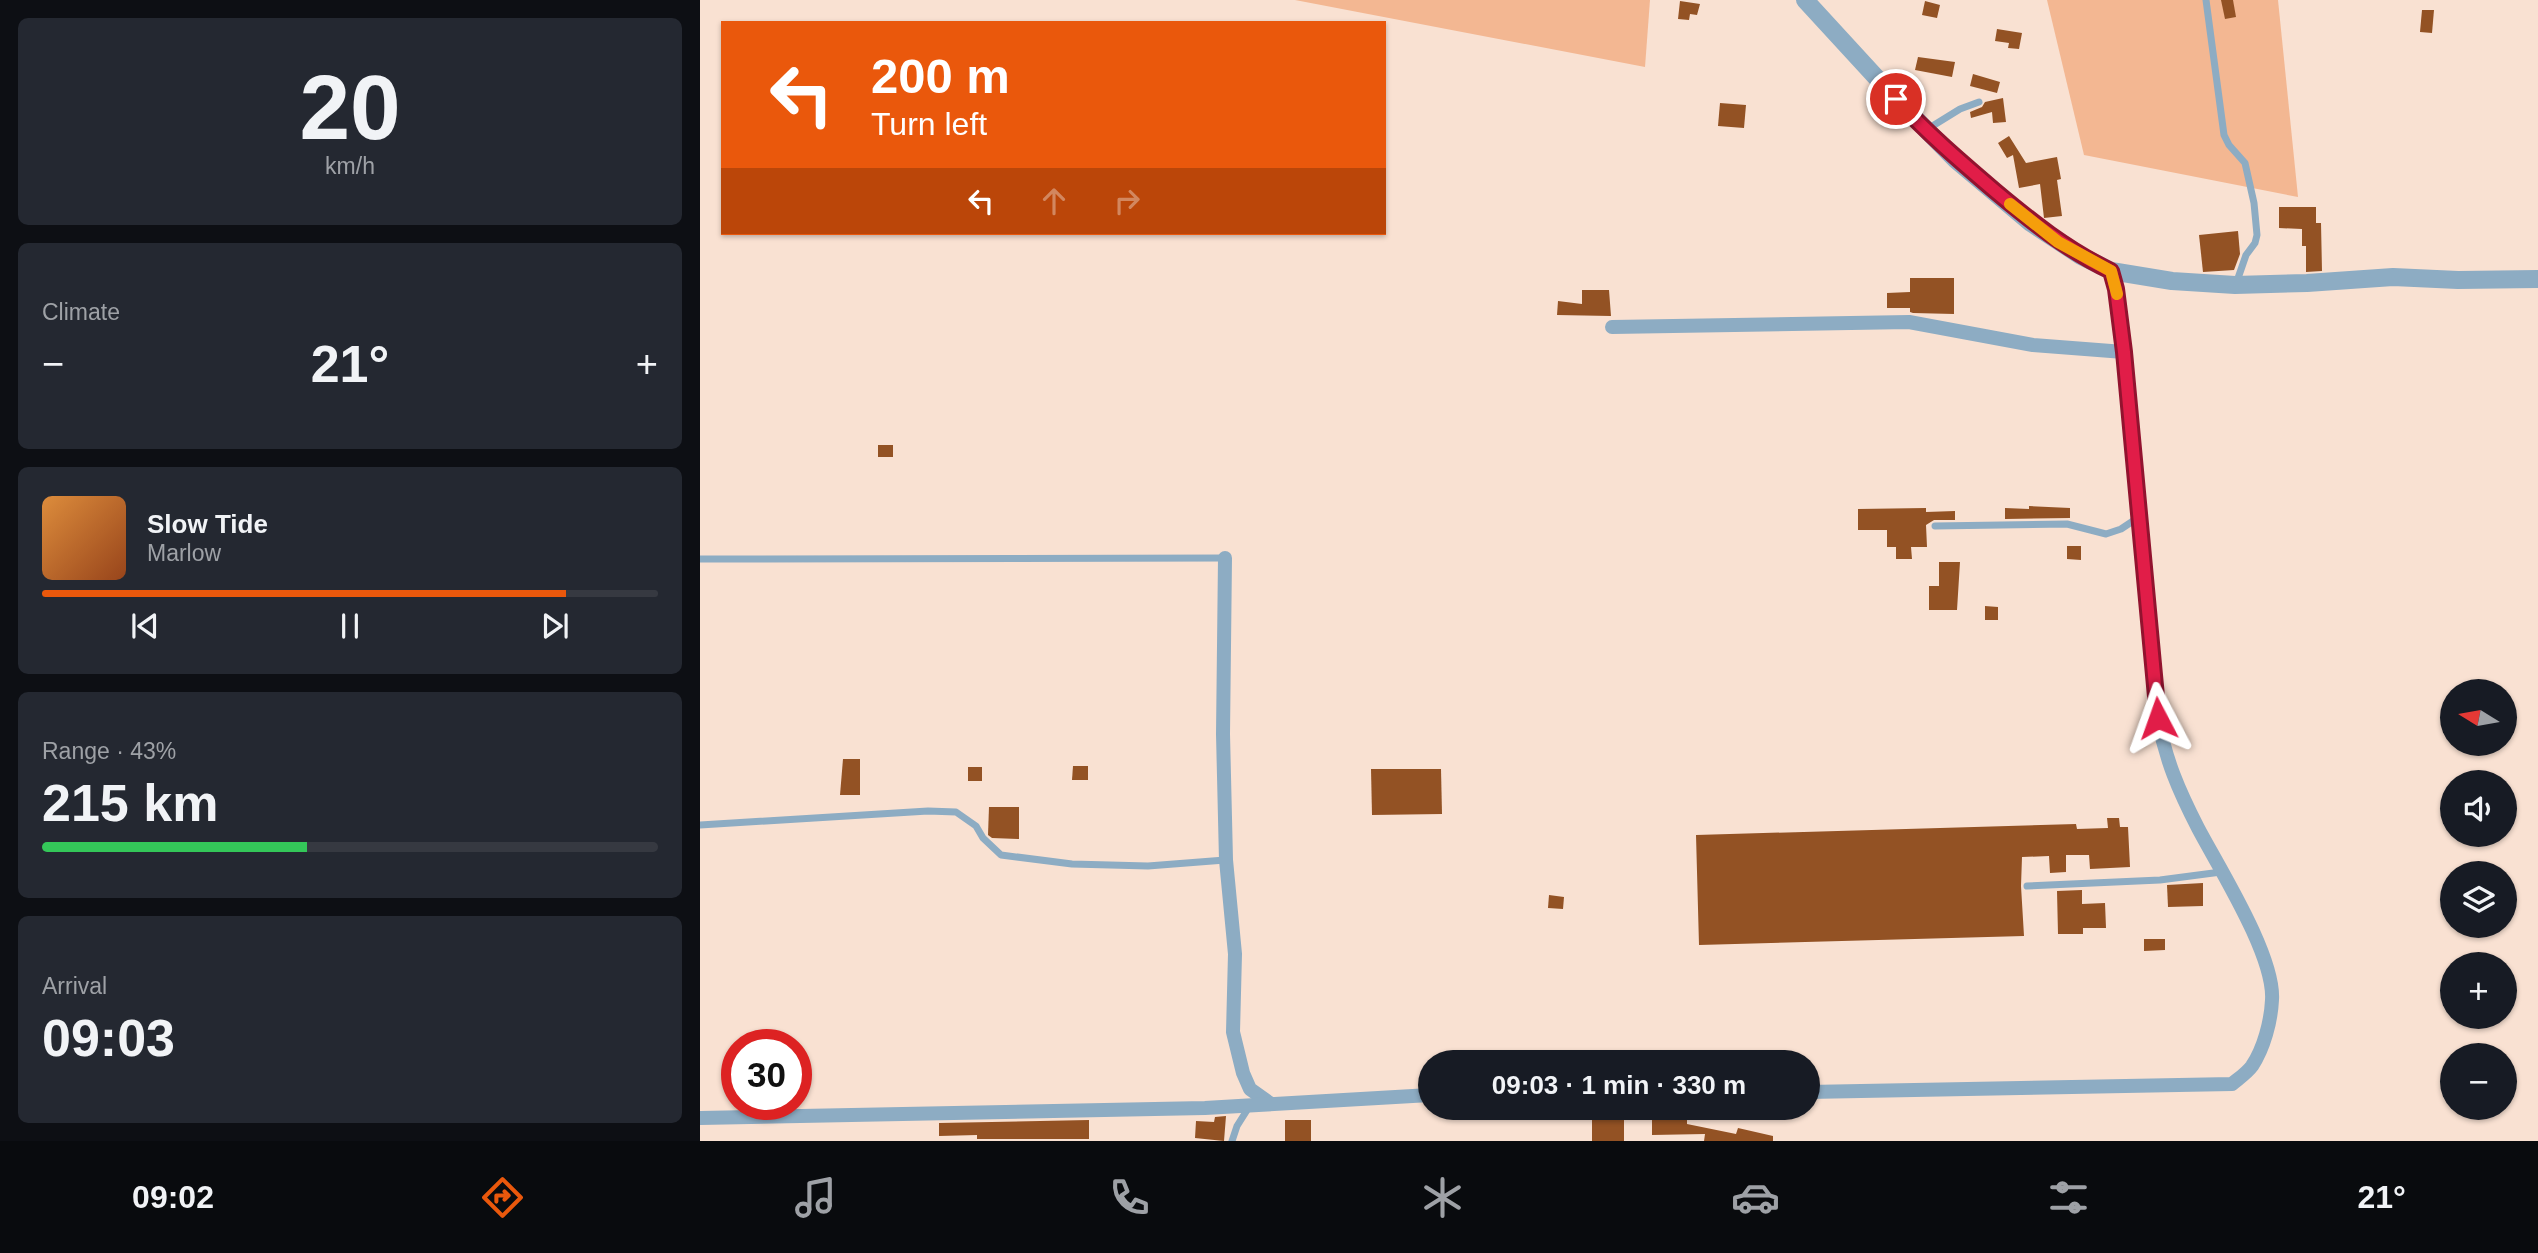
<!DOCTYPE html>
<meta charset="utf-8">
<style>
:root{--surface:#171b24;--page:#242831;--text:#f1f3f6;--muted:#9ea1a6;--line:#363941;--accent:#ea580c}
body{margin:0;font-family:Arial,sans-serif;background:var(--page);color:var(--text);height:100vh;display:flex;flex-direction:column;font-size:26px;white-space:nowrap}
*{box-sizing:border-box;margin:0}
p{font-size:23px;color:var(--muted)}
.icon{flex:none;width:38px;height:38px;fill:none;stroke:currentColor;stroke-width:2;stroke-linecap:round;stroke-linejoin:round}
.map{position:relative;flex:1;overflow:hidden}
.sheet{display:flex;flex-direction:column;gap:18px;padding:18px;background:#0d0f14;width:700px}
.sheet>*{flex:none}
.hud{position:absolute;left:21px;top:21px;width:665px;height:214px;border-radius:0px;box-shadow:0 2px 5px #0004;background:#ea580c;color:#fff;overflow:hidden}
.needle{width:46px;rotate:281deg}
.buttons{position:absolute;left:1740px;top:679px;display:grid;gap:14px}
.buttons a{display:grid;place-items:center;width:77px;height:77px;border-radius:50%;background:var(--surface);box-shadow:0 2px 5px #0004;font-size:35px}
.speed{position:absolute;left:21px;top:1029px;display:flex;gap:14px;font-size:35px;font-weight:700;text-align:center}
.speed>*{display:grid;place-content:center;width:91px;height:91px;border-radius:50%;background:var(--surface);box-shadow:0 2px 5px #0004;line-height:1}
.speed .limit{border:10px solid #d22;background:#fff;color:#111}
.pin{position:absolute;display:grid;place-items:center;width:60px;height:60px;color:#fff;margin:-30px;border:4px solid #fff;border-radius:50%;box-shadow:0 2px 7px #0007}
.me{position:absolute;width:77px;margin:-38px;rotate:356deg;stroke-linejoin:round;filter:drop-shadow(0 0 5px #0008)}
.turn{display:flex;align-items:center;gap:24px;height:147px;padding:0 35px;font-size:32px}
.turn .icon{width:91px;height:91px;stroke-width:2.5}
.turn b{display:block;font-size:49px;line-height:60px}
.lanes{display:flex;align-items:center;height:66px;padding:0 35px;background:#0003;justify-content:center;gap:35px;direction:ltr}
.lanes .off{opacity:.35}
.big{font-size:52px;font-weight:800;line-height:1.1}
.sheet .card{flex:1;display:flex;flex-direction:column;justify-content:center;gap:10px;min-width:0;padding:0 24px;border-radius:10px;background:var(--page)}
.sheet .dial{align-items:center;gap:0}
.dial b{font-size:91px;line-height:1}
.song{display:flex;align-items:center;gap:21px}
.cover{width:84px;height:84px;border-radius:10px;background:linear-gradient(135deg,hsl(30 70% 55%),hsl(20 70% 35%))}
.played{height:7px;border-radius:4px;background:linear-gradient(90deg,var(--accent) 85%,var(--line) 85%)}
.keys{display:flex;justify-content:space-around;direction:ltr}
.heat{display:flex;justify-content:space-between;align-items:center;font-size:38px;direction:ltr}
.charge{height:10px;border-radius:5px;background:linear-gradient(90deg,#34c759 43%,var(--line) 0)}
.trip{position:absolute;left:718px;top:1050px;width:402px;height:70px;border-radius:35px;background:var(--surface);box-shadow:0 2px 5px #0004;font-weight:800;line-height:70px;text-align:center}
.dock{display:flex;height:112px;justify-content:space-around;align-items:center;background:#090b0e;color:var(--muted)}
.dock .icon{width:49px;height:49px}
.dock .active{color:var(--accent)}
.dock b{font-size:32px;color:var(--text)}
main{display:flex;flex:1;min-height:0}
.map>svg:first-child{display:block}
.green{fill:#f3b792}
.building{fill:#935224}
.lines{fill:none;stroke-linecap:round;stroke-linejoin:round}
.service{stroke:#8dacc3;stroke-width:7}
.minor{stroke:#8dacc3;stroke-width:14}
.tertiary{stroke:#8dacc3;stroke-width:18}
.route-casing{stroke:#92132f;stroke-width:18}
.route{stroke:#e11d48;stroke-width:12}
.slow{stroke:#f59e0b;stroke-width:12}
</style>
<main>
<section class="sheet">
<div class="card dial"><b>20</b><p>km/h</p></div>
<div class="card"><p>Climate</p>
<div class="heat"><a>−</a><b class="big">21°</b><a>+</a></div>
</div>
<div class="card">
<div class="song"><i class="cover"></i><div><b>Slow Tide</b><p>Marlow</p></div></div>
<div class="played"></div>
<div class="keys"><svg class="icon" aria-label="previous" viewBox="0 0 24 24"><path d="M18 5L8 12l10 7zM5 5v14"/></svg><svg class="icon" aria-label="pause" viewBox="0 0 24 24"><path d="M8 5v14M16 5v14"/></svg><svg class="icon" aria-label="next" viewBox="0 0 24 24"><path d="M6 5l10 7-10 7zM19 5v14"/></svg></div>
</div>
<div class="card"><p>Range · 43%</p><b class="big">215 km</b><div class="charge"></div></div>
<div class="card"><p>Arrival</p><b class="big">09:03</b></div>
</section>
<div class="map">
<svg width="1838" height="1141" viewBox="0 0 1838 1141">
<rect width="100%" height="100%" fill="#f9e1d2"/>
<!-- green -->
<g class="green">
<path d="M595,0H950L945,67Z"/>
<path d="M1347,0H1578L1598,197L1384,155Z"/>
</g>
<!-- building -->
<g class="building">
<path d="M1521,0H1533L1536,17L1525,19Z"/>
<path d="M980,1L1000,4L997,15L990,14L989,20L978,19Z"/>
<path d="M1225,1L1240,5L1237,18L1222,15Z"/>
<path d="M1722,10H1734L1732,33L1720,32Z"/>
<path d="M1297,29L1322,33L1319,49L1308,48L1309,43L1295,41Z"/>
<path d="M1218,57L1255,62L1252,77L1215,70Z"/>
<path d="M1273,74L1300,82L1297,93L1270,86Z"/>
<path d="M1303,98L1306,122L1293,123L1292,112L1271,118L1270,112L1282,107L1285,102Z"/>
<path d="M1020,103L1046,105L1044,128L1018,126Z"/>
<path d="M1309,136L1326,163L1357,157L1361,179L1357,180L1362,216L1344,218L1340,184L1319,188L1313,155L1307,158L1298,143Z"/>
<path d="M1579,207H1616V223H1621L1622,271L1606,272V246H1602V229L1579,228Z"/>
<path d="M1538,231L1540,254L1534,270L1503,272L1499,235Z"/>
<path d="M1210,278H1254V314L1213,313L1210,312V308H1187V293L1210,292Z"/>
<path d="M882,290H909L911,316L857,315L858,301L882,304Z"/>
<rect x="178" y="445" width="15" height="12"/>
<path d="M1329,506L1370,508V518L1305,519V508L1329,509Z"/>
<path d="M1226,508V512L1255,511V520H1234L1226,525L1227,547H1211L1212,559H1196V547H1187V530H1158V509Z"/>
<path d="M1367,546H1381V560L1367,559Z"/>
<path d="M1239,562H1260L1257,610H1229V586H1239Z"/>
<path d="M1285,606L1298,607V620H1285Z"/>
<path d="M143,759H160V795H140Z"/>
<path d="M373,766H388V780H372Z"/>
<rect x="268" y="767" width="14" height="14"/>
<path d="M671,769H741L742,814L672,815Z"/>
<path d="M289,807H319V839L292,838L288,835Z"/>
<path d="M1407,818H1419L1420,827H1428L1430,867L1390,869L1389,855H1366V872L1350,873L1349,856L1322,857L1321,886L1324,936L999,945L996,835L1376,824L1377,829L1408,828Z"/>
<path d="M1503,883V906L1468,907L1467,885Z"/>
<path d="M1382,890V904L1405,903L1406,928H1383V934H1358L1357,891Z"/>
<path d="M849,895L864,897L863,909L848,908Z"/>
<path d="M1444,939H1465V950L1444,951Z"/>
<path d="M952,1108H987V1124L1036,1134L1038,1128L1073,1136V1141H1004L1005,1134L952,1135Z"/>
<rect x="892" y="1115" width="32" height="26"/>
<path d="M526,1116L524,1141L495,1138L496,1121L514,1122L515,1117Z"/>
<path d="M389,1120V1139H277V1135L239,1136V1123Z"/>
<rect x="585" y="1120" width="26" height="21"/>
</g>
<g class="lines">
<!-- service -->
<g class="service">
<path d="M1506,0L1524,135L1529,145L1545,163L1554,203L1557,235L1555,243L1546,255L1536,284"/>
<path d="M1226,130L1260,109L1279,102"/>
<path d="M1235,526L1367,524L1406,534L1421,529L1439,517"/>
<path d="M0,559L525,558"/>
<path d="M0,825L228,811L256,812L276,826L283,838L301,855L372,864L448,866L525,860"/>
<path d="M1327,886L1460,880L1521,872"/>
<path d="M532,1141L537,1126L549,1107"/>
</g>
<!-- minor -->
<g class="minor">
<path d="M912,327L1209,322L1333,345L1424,352"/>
<path d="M525,558L523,734L526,860L535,954L533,1032L543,1073L550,1089L571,1104"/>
<path d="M1108,1092L1532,1084C1538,1079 1547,1073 1552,1066C1564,1048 1571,1021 1572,1000C1575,956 1519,868 1498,828C1479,791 1465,759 1458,718L1424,352L1416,289L1411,271"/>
<path d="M0,1118L505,1108L730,1095"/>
</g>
<!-- tertiary -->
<path class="tertiary" d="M1105,0L1196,99L1255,159L1331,223L1381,256L1411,271L1472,281L1535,285L1607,283L1693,277L1758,280L1838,279"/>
</g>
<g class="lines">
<defs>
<path id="route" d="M1196,99C1227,133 1261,162 1295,191C1332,222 1367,250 1411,271L1416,289L1424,352L1458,718"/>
</defs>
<!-- route casing -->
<use href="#route" class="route-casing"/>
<!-- route -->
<use href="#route" class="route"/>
<!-- slow -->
<path class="slow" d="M1310,204L1358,242L1411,271L1417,294"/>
</g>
</svg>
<div class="buttons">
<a><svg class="needle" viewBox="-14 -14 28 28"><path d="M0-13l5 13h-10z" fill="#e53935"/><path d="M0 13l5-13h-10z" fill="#9ea1a6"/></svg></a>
<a><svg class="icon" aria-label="sound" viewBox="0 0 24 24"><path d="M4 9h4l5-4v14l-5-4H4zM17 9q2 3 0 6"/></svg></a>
<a><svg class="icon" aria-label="layers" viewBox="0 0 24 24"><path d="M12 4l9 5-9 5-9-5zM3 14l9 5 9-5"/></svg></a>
<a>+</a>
<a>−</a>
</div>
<div class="speed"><div class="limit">30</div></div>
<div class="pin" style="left:1196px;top:99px;background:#d93025"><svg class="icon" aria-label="arrive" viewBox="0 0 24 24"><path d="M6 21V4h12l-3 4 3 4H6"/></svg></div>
<svg class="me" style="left:1458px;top:718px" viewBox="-20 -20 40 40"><path d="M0-17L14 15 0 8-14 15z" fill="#e11d48" stroke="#fff" stroke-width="4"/></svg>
<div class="trip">09:03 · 1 min · 330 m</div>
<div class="hud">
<div class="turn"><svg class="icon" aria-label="left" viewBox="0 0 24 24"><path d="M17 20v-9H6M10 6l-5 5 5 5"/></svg><div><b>200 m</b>Turn left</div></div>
<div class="lanes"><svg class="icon" aria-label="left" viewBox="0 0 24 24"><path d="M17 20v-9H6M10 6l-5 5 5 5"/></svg><svg class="icon off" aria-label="ahead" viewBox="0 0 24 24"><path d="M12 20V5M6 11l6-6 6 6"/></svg><svg class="icon off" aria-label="right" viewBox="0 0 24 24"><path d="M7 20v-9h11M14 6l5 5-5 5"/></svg></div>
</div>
</div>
</main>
<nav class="dock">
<b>09:02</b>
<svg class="icon active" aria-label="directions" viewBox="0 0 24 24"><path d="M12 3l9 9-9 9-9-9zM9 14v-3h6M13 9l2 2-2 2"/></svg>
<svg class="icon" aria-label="music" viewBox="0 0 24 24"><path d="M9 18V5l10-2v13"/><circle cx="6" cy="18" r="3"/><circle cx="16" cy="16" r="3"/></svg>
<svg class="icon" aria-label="phone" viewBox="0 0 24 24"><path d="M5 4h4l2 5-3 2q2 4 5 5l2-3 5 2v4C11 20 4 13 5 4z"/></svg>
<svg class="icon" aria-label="climate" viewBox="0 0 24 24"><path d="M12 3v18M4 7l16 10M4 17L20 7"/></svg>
<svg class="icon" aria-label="car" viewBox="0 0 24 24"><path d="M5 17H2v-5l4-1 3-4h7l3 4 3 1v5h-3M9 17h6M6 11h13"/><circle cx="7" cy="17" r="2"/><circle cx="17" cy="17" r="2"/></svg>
<svg class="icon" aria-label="filters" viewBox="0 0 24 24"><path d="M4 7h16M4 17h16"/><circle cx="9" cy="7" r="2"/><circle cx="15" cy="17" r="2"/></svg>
<b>21°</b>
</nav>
